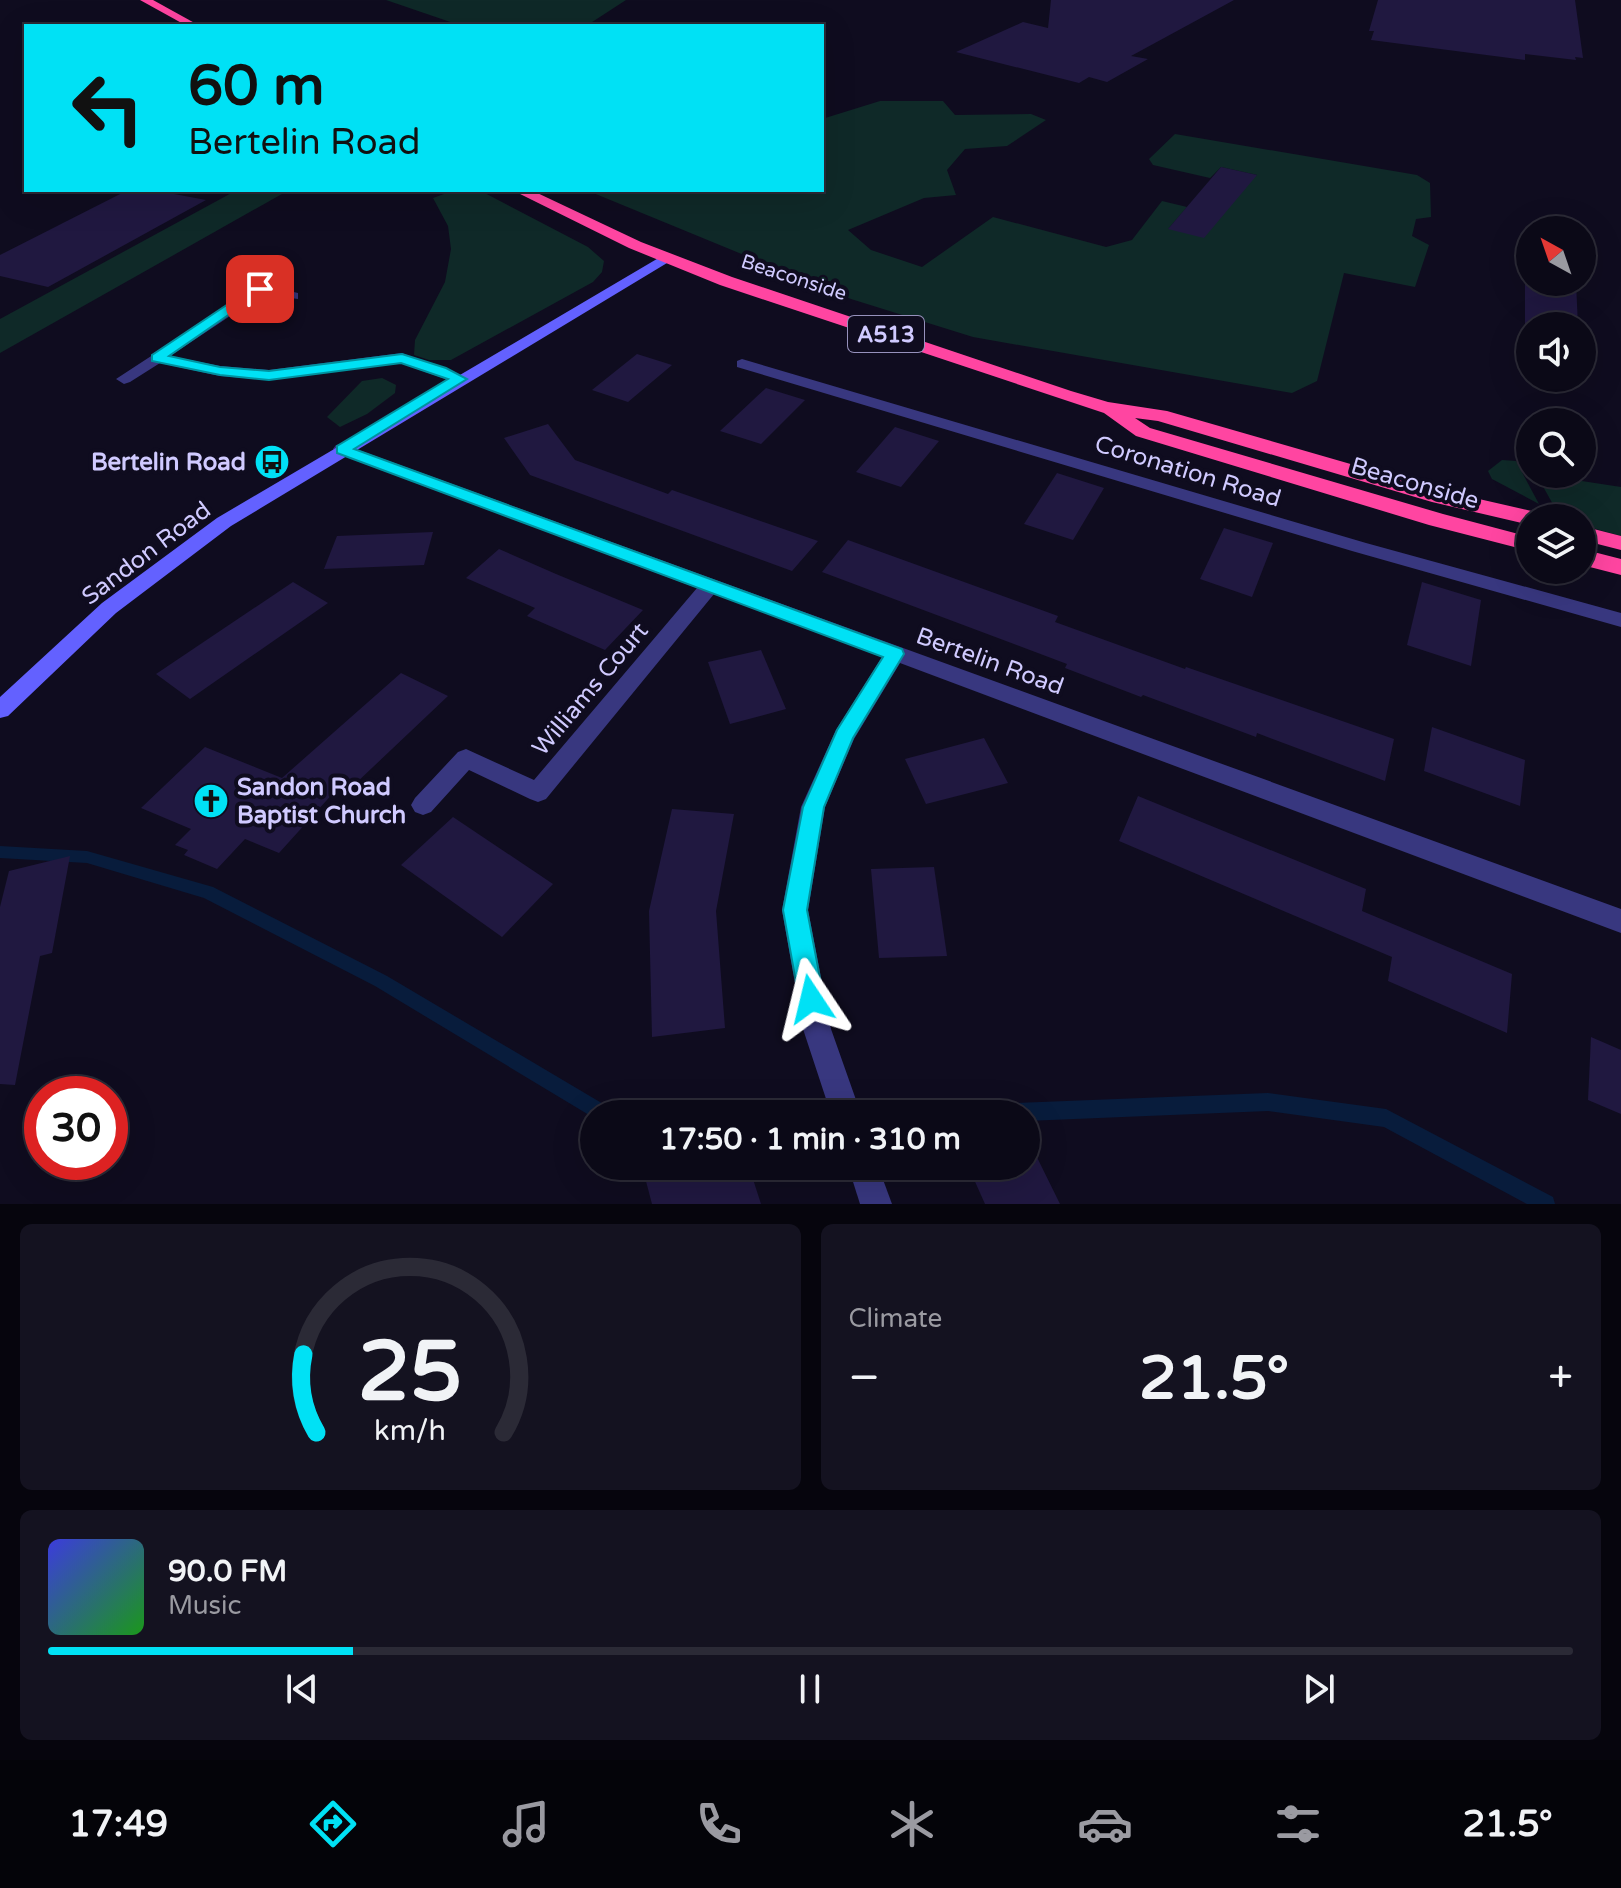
<!DOCTYPE html>
<meta charset="utf-8">
<style>
:root{--surface:#0b0917;--page:#141220;--text:#f1f3f6;--muted:#9a9aa1;--line:#2b2a36;--accent:#00e1f5}
body{margin:0;font-family:"Varela Round",sans-serif;background:var(--page);color:var(--text);height:100vh;display:flex;flex-direction:column;font-size:30px;white-space:nowrap}
*{box-sizing:border-box;margin:0}
p{font-size:26px;color:var(--muted)}
.icon{flex:none;width:44px;height:44px;fill:none;stroke:currentColor;stroke-width:2;stroke-linecap:round;stroke-linejoin:round}
.map{position:relative;height:1204px;overflow:hidden}
.sheet{display:flex;flex-direction:column;gap:20px;padding:20px;background:#06050d;flex:1}
.sheet>*{flex:none}
.hud{position:absolute;left:24px;top:24px;width:800px;height:168px;border-radius:0px;box-shadow:0 8px 32px #0002,0 0 0 2px var(--line);background:#00e1f5;color:#111;overflow:hidden}
.needle{width:52px;rotate:320deg}
.fabs{position:absolute;left:1516px;top:216px;display:grid;gap:16px}
.fabs a{display:grid;place-items:center;width:80px;height:80px;border-radius:50%;background:var(--surface);box-shadow:0 8px 32px #0002,0 0 0 2px var(--line);font-size:40px}
.speed{position:absolute;left:24px;top:1076px;display:flex;gap:16px;font-size:40px;font-weight:700;text-align:center}
.speed>*{display:grid;place-content:center;width:104px;height:104px;border-radius:50%;background:var(--surface);box-shadow:0 8px 32px #0002,0 0 0 2px var(--line);line-height:1}
.speed .limit{border:12px solid #d22;background:#fff;color:#111}
.pin{position:absolute;display:grid;place-items:center;width:68px;height:68px;color:#fff;margin:-34px;border-radius:16px;box-shadow:0 4px 12px #0006}
.me{position:absolute;width:88px;margin:-44px;rotate:350deg;stroke-linejoin:round;filter:drop-shadow(0 0 6px #0008)}
.turn{display:flex;align-items:center;gap:28px;height:168px;padding:0 32px;font-size:36px}
.turn .icon{width:104px;height:104px;stroke-width:2.5}
.turn b{display:block;font-size:56px;line-height:68px}
.big{font-size:60px;font-weight:800;line-height:1.1}
.sheet .tile{flex:1;display:flex;flex-direction:column;justify-content:center;gap:12px;min-width:0;padding:0 28px;border-radius:12px;background:var(--page)}
.sheet .dial{align-items:center;gap:0}
.dial svg{height:208px;overflow:visible;fill:none;stroke:var(--line);stroke-width:7;stroke-linecap:round;text-anchor:middle}
.dial text{fill:var(--text);stroke:none}
.song{display:flex;align-items:center;gap:24px}
.cover{width:96px;height:96px;border-radius:12px;background:linear-gradient(135deg,hsl(240 70% 55%),hsl(120 70% 35%))}
.played{height:8px;border-radius:4px;background:linear-gradient(90deg,var(--accent) 20%,var(--line) 20%)}
.keys{display:flex;justify-content:space-around;direction:ltr}
.heat{display:flex;justify-content:space-between;align-items:center;font-size:44px;direction:ltr}
.sheet .tiles{flex:1;display:grid;gap:20px;grid-template-columns:1fr 1fr}
.tile:last-child{grid-column:span 2}
.trip{position:absolute;left:580px;top:1100px;width:460px;height:80px;border-radius:40px;background:var(--surface);box-shadow:0 8px 32px #0002,0 0 0 2px var(--line);font-weight:800;line-height:80px;text-align:center}
.tab-bar{display:flex;height:128px;justify-content:space-around;align-items:center;background:#040409;color:var(--muted)}
.tab-bar .icon{width:56px;height:56px}
.tab-bar .selected{color:var(--accent)}
.tab-bar b{font-size:36px;color:var(--text)}
.map>svg:first-child{display:block}
.green{fill:#0f2928}
.lines{fill:none;stroke-linecap:round;stroke-linejoin:round}
.stream{fill:#081c3c;fill-rule:evenodd}
.building{fill:#201840}
.street{fill:#38377f;fill-rule:evenodd}
.secondary{fill:#6361ff;fill-rule:evenodd}
.highway{fill:#ff45a1;fill-rule:evenodd}
.route{fill:#00e1f5;stroke:#00929f;stroke-width:2}
.labels{text-anchor:middle;stroke-width:8;stroke-linejoin:round;paint-order:stroke}
.far-street-label{font-size:20px;fill:#d0caff;stroke:#0f0c1f}
.shield{fill:#0f0c1f;stroke:#9691bc;stroke-width:2}
.shield-label{font-size:22px;font-weight:bold;fill:#d0caff}
.poi-label{font-size:24px;font-weight:bold;fill:#d0caff;stroke:#0f0c1f;text-anchor:end}
.street-label{font-size:24px;fill:#d0caff;stroke:#0f0c1f}
</style>
<div class="map">
<svg width="1621" height="1204" viewBox="0 0 1621 1204">
<rect width="100%" height="100%" fill="#0f0c1f"/>
<!-- green -->
<g class="green">
<path d="M386,0H626L586,26H462Z"/>
<path d="M880,101H943L955,115L1031,114L1046,120L1007,146L965,149L947,170L956,195L924,198L848,230L871,250L922,267L993,217L1106,247L1132,240L1162,201L1187,207L1168,229L1257,175L1221,167L1210,178L1153,165L1149,159L1175,134L1417,175L1430,183L1431,217L1416,219L1412,236L1429,245L1415,287L1344,273L1317,381L1292,393L973,337L851,299L586,190H822V119Z"/>
<path d="M237,190H289L0,353V319Z"/>
<path d="M455,190H479L588,247L604,261L602,272L593,282L451,360H429L414,355L415,340L445,282L451,249L448,226L433,198Z"/>
<path d="M382,378L396,385L395,393L367,414L340,427L327,417L362,381Z"/>
<path d="M1502,460L1516,461L1539,504L1492,479L1488,471Z"/>
<path d="M1536,474L1621,487V536L1582,525V518L1559,515Z"/>
</g>
<g class="lines">
<!-- stream -->
<g class="stream">
<path d="M0,846L87,851L213,887L387,976L610,1108L613,1114H594V1118L375,986L204,898L87,863L0,858Z"/>
<path d="M1268,1093L1386,1109L1553,1197L1555,1204H1527L1384,1127L1268,1111L1026,1121V1114H959L962,1108L968,1105Z"/>
</g>
</g>
<!-- building -->
<g class="building">
<path d="M1051,0H1234L1131,56L1148,59L1107,82L1089,77L1079,83L956,52L1023,22L1048,28Z"/>
<path d="M1378,0H1575L1583,58L1575,57L1576,60L1525,54V60L1371,40L1374,31H1369Z"/>
<path d="M1221,167L1257,175L1204,238L1168,229Z"/>
<path d="M128,190H153L206,200L48,287L0,276V255Z"/>
<path d="M1525,282H1576L1578,326H1530V336L1525,335Z"/>
<path d="M637,354L672,365L628,402L592,390Z"/>
<path d="M766,388L805,400L761,444L720,431Z"/>
<path d="M548,424L575,460L668,494L672,490L818,541L792,571L530,475L504,438Z"/>
<path d="M895,427L939,441L901,487L856,472Z"/>
<path d="M1057,473L1104,488L1073,540L1024,524Z"/>
<path d="M1224,528L1273,543L1252,597L1200,579Z"/>
<path d="M433,532L424,565L324,569L337,536Z"/>
<path d="M848,540L1058,616L1055,622L1185,669L1186,667L1394,739L1385,781L1257,733L1256,737L1143,695L1141,697L1065,668L1067,664L822,572Z"/>
<path d="M499,549L556,574L643,610L605,650L527,616L535,608L466,578Z"/>
<path d="M293,582L328,603L190,699L156,674Z"/>
<path d="M1422,582L1481,600L1471,666L1407,645Z"/>
<path d="M761,650L786,709L730,724L708,662Z"/>
<path d="M401,673L448,696L354,785L345,780L279,853L245,839L217,869L184,855L188,850L175,845L191,829L141,808L205,747L282,778Z"/>
<path d="M1432,727L1525,760L1520,806L1424,771Z"/>
<path d="M984,738L1008,783L926,804L905,759Z"/>
<path d="M1138,796L1366,889L1362,911L1512,974L1507,1033L1388,981L1392,957L1119,841Z"/>
<path d="M672,809L734,814L716,911L725,1028L652,1037L649,911Z"/>
<path d="M453,817L553,884L502,937L401,865Z"/>
<path d="M70,856L52,953L40,956L15,1085L0,1084V907L9,871Z"/>
<path d="M934,867L947,956L879,958L871,869Z"/>
<path d="M1591,1037L1621,1050V1114L1588,1100Z"/>
<path d="M1026,1135L1060,1204H985L968,1166H1026Z"/>
<path d="M642,1166H762V1169L751,1173L761,1204H652Z"/>
</g>
<g class="lines">
<!-- street -->
<g class="street">
<path d="M286,268L293,272L291,275L272,287L298,293V299L263,294L170,356L220,366L269,370L402,353L467,379L459,384L401,363L269,380L220,376L160,363L130,382L124,384L116,379Z"/>
<path d="M742,359L1366,543L1621,613V627L1352,551L737,367V361Z"/>
<path d="M342,444L1621,909V933L900,663L854,739L825,807L808,910L831,1029L861,1114H831L803,1029L782,910L801,807L836,730L882,657L714,594L546,799L538,802L530,799L469,770L431,812L423,815L415,812L411,805L415,798L458,752L466,749L534,780L697,588L336,453L333,449L336,445Z"/>
<path d="M848,1166H878L892,1204H860Z"/>
</g>
<!-- secondary -->
<path class="secondary" d="M667,253L674,257L672,260L231,526L116,613L8,716L0,718V697L102,603L217,518Z"/>
<!-- highway -->
<g class="highway">
<path d="M140,0H153L200,26H187Z"/>
<path d="M512,190H531L641,242L732,277L1071,391L1108,402L1167,411L1444,491L1540,513L1543,518H1530V525L1432,502L1158,421L1135,418L1150,428L1443,514L1530,537V551L1429,525L1136,436L1104,413L720,285L629,248Z"/>
<path d="M1582,526L1621,536V550L1582,540Z"/>
<path d="M1582,549L1621,559V575L1582,565Z"/>
</g>
</g>
<!-- route -->
<path class="route" d="M255,286L266,289L169,356L220,367L269,371L402,354L446,368L467,379L354,449L902,649L904,654L853,738L824,807L807,910L824,999L820,1008L811,1011L802,1008L799,999L783,910L803,807L837,730L883,657L337,453V446L448,379L401,363L269,380L220,375L152,361V355Z"/>
<!-- icons -->
<defs>
<symbol id="bus-disc" viewBox="-11 -11 22 22"><circle r="9.5" fill="#00e1f5" stroke="#0f0c1f"/><path d="M-5-6H5V4H4V6H2V4H-2V6H-4V4H-5ZM-3.5-4V0h7V-4ZM-3.5 1.2v1.5H-2V1.2ZM2 1.2v1.5H3.5V1.2Z" fill="#111"/></symbol>
<symbol id="church-disc" viewBox="-11 -11 22 22"><circle r="9.5" fill="#00e1f5" stroke="#0f0c1f"/><path d="M-1.2-6h2.4v3.5h3.3v2.4h-3.3V6h-2.4V-.1h-3.3v-2.4h3.3Z" fill="#111"/></symbol>
</defs>
<g fill-rule="evenodd">
<use href="#bus-disc" x="252" y="442" width="40" height="40"/>
<use href="#church-disc" x="191" y="781" width="40" height="40"/>
</g>
<g class="labels">
<!-- far-street labels -->
<g class="far-street-label">
<text transform="translate(794 277) rotate(18)" y="7">Beaconside</text>
</g>
<!-- shield labels -->
<rect class="shield" x="848" y="316" width="76" height="36" rx="6"/>
<g class="shield-label">
<text x="886" y="342">A513</text>
</g>
<!-- poi labels -->
<g class="poi-label">
<text x="246" y="470">Bertelin Road</text>
<text x="237" y="795" text-anchor="start">Sandon Road<tspan x="237" dy="28">Baptist Church</tspan></text>
</g>
<!-- street labels -->
<g class="street-label">
<text transform="translate(1188 471) rotate(17)" y="8">Coronation Road</text>
<text transform="translate(1415 483) rotate(16)" y="8">Beaconside</text>
<text transform="translate(146 553) rotate(-37)" y="8">Sandon Road</text>
<text transform="translate(990 661) rotate(20)" y="8">Bertelin Road</text>
<text transform="translate(590 689) rotate(-50)" y="8">Williams Court</text>
</g>
</g>
</svg>
<div class="fabs">
<a><svg class="needle" viewBox="-14 -14 28 28"><path d="M0-13l5 13h-10z" fill="#e53935"/><path d="M0 13l5-13h-10z" fill="#9a9aa1"/></svg></a>
<a><svg class="icon" aria-label="sound" viewBox="0 0 24 24"><path d="M4 9h4l5-4v14l-5-4H4zM17 9q2 3 0 6"/></svg></a>
<a><svg class="icon" aria-label="search" viewBox="0 0 24 24"><circle cx="10" cy="10" r="6"/><path d="M15 15l6 6"/></svg></a>
<a><svg class="icon" aria-label="layers" viewBox="0 0 24 24"><path d="M12 4l9 5-9 5-9-5zM3 14l9 5 9-5"/></svg></a>
</div>
<div class="speed"><div class="limit">30</div></div>
<div class="pin" style="left:260px;top:289px;background:#d93025"><svg class="icon" aria-label="arrive" viewBox="0 0 24 24"><path d="M6 21V4h12l-3 4 3 4H6"/></svg></div>
<svg class="me" style="left:811px;top:999px" viewBox="-20 -20 40 40"><path d="M0-17L14 15 0 8-14 15z" fill="#00e1f5" stroke="#fff" stroke-width="4"/></svg>
<div class="trip">17:50 · 1 min · 310 m</div>
<div class="hud">
<div class="turn"><svg class="icon" aria-label="left" viewBox="0 0 24 24"><path d="M17 20v-9H6M10 6l-5 5 5 5"/></svg><div><b>60 m</b>Bertelin Road</div></div>
</div>
</div>
<section class="sheet">
<div class="tiles">
<div class="tile dial"><svg viewBox="0 0 100 80">
<path d="M14 69A42 42 0 1 1 86 69"/>
<path d="M14 69A42 42 0 0 1 9 39" stroke="#00e1f5"/>
<text x="50" y="56" font-size="32" font-weight="700">25</text>
<text x="50" y="72" font-size="11">km/h</text>
</svg></div>
<div class="tile"><p>Climate</p>
<div class="heat"><a>−</a><b class="big">21.5°</b><a>+</a></div>
</div>
<div class="tile">
<div class="song"><i class="cover"></i><div><b>90.0 FM</b><p>Music</p></div></div>
<div class="played"></div>
<div class="keys"><svg class="icon" aria-label="previous" viewBox="0 0 24 24"><path d="M18 5L8 12l10 7zM5 5v14"/></svg><svg class="icon" aria-label="pause" viewBox="0 0 24 24"><path d="M8 5v14M16 5v14"/></svg><svg class="icon" aria-label="next" viewBox="0 0 24 24"><path d="M6 5l10 7-10 7zM19 5v14"/></svg></div>
</div>
</div>
</section>
<nav class="tab-bar">
<b>17:49</b>
<svg class="icon selected" aria-label="directions" viewBox="0 0 24 24"><path d="M12 3l9 9-9 9-9-9zM9 14v-3h6M13 9l2 2-2 2"/></svg>
<svg class="icon" aria-label="music" viewBox="0 0 24 24"><path d="M9 18V5l10-2v13"/><circle cx="6" cy="18" r="3"/><circle cx="16" cy="16" r="3"/></svg>
<svg class="icon" aria-label="phone" viewBox="0 0 24 24"><path d="M5 4h4l2 5-3 2q2 4 5 5l2-3 5 2v4C11 20 4 13 5 4z"/></svg>
<svg class="icon" aria-label="climate" viewBox="0 0 24 24"><path d="M12 3v18M4 7l16 10M4 17L20 7"/></svg>
<svg class="icon" aria-label="car" viewBox="0 0 24 24"><path d="M5 17H2v-5l4-1 3-4h7l3 4 3 1v5h-3M9 17h6M6 11h13"/><circle cx="7" cy="17" r="2"/><circle cx="17" cy="17" r="2"/></svg>
<svg class="icon" aria-label="filters" viewBox="0 0 24 24"><path d="M4 7h16M4 17h16"/><circle cx="9" cy="7" r="2"/><circle cx="15" cy="17" r="2"/></svg>
<b>21.5°</b>
</nav>
